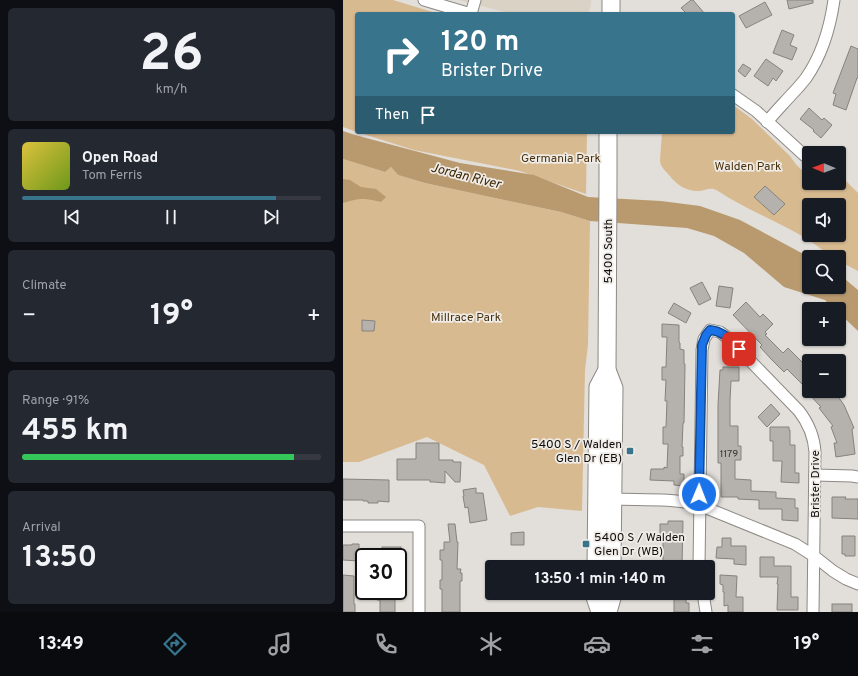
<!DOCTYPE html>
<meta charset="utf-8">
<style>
:root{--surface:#171b24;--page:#242831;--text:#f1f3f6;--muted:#9ea1a6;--line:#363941;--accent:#38748b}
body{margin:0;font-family:Overpass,sans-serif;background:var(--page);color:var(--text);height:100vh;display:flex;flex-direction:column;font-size:15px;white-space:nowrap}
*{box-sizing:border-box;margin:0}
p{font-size:13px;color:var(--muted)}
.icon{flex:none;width:22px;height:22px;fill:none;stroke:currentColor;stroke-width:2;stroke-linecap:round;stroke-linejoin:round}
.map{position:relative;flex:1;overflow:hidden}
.sheet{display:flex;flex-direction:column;gap:8px;padding:8px;background:#0d0f14;width:343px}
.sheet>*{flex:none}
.hud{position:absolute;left:12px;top:12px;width:380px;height:122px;border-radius:4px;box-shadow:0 1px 3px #0004;background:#38748b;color:#fff;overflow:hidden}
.needle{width:26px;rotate:271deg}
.controls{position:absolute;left:459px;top:146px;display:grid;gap:8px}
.controls a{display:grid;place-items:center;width:44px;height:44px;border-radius:4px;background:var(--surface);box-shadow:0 1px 3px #0004;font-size:20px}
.speed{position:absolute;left:12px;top:548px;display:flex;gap:8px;font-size:20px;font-weight:700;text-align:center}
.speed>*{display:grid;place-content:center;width:52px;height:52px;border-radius:50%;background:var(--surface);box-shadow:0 1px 3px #0004;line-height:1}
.speed .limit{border:2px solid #111;border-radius:6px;background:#fff;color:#111}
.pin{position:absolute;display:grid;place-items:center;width:34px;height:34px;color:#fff;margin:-17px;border-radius:8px;box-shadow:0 2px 6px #0006}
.me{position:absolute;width:44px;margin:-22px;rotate:1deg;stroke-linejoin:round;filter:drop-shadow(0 0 3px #0008)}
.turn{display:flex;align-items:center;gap:14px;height:84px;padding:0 20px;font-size:18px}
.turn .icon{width:52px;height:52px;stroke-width:2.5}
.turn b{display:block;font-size:28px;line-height:34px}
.then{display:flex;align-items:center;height:38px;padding:0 20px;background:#0003;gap:8px;font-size:15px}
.big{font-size:30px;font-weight:700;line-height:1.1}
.sheet .widget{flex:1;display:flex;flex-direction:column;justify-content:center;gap:6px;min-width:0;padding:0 14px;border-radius:6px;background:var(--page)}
.sheet .dial{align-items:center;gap:0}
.dial b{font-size:52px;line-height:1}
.song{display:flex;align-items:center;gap:12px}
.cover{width:48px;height:48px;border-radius:6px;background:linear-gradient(135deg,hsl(50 70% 55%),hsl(80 70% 35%))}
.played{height:4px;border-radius:2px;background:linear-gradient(90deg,var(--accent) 85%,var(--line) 85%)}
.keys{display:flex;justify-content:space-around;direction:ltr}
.heat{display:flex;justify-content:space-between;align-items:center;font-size:22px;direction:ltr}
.charge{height:6px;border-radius:3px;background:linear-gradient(90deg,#34c759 91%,var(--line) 0)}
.trip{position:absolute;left:142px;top:560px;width:230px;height:40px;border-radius:4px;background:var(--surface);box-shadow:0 1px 3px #0004;font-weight:700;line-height:40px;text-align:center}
.menu{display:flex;height:64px;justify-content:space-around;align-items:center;background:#090b0e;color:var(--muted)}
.menu .icon{width:28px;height:28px}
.menu .current{color:var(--accent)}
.menu b{font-size:18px;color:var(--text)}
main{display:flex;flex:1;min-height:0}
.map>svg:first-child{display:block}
.built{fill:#dbd2c6}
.green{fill:#d8ba91;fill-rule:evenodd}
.water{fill:#b99a6e}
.building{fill:#b5b1ac;stroke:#86827d}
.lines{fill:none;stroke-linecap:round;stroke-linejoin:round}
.street-casing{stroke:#8d8984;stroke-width:13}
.primary-casing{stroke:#8d8984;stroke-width:19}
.street{stroke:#fff;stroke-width:11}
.primary{stroke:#fff;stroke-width:17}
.route-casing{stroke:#114b97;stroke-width:10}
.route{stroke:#1a73e8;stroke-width:7}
.poi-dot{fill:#38748b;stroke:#efebe6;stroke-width:1.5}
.labels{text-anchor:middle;stroke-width:3.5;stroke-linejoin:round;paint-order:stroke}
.number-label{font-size:10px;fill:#383633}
.park-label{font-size:12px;fill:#49320e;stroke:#efebe6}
.street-label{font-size:12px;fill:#0e0d0b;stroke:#efebe6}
.poi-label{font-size:12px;fill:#0e0d0b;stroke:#efebe6;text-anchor:end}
.water-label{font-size:13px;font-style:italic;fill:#3a2400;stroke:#efebe6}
</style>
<main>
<section class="sheet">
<div class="widget dial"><b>26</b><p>km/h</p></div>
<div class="widget">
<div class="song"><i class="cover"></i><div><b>Open Road</b><p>Tom Ferris</p></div></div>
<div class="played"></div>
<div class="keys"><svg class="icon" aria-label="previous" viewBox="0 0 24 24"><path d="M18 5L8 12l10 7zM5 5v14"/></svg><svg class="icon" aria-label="pause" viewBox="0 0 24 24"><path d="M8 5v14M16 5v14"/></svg><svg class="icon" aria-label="next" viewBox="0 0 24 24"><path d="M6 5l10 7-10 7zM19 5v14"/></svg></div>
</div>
<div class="widget"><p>Climate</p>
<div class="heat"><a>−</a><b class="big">19°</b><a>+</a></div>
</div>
<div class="widget"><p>Range · 91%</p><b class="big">455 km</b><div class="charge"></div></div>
<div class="widget"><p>Arrival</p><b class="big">13:50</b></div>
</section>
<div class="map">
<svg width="515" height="612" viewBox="0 0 515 612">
<rect width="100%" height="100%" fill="#e2ded9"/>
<!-- built -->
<path class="built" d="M116,0H248V4L245,14H169Z"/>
<!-- green -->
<g class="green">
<path d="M0,0H50L96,14H14V132L0,127Z"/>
<path d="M390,105L409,119L447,156C452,163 453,165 460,171L466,169V183H496V174L515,193V271L496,261V257C495,257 491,257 490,257C485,255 475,246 470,243C440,223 405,211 375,191C367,186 363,191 355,191C342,191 333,184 326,175C322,170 317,167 317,160L319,132H390ZM466,205H496V235H466Z"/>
<path d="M14,132H244L243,194L177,171L71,150Z"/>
<path d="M0,159L42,172L48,167L55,175L82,183L218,212L247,221L245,345L242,370L239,511L195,507L167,516L141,465L84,437L16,462H0Z"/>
</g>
<!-- water -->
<g class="water">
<path d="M0,131L12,135L117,163L191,175L245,197L318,201L357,206L397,220L466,257V287H496V274L515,290V331L496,313V309H491L482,300L441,287L401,253L371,236L344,228L247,221L218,212L82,183L55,175L48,167L42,172L0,159Z"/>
<path d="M0,179L7,180L18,187L33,189L43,197L38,202C21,198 17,198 0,203Z"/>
</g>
<!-- building -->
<g class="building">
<path d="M348,0H350L362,14H344L338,8Z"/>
<path d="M444,0H470V3L446,9Z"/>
<path d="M422,2L429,15L403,28L396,16Z"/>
<path d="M439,30L451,35L447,45L454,48L449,60L430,53Z"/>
<path d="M508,46L515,49V78H514L503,110L490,105L493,94L490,93Z"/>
<path d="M423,59L440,71L433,81L430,78L425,86L411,76Z"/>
<path d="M400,64L408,69L402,77L395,71Z"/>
<path d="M466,108L479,120L481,118L489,125L478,138L470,131L471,130L457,119Z"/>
<path d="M422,186L442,204L431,215L411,197Z"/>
<path d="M359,282L368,299L356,305L347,288Z"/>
<path d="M376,286L390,288L387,308L373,306Z"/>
<path d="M403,302L417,317L420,314L430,324L422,332L424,334L422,335L440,353L445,348L461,364V363L466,368V391H491L501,405L511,428L509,429L512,454L493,457L491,443H494L488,427L490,426L476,408L478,407L463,391H466L444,369L441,372L429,360L417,347L419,345L390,315Z"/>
<path d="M331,303L348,313L343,323L325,313Z"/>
<path d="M19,320L32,321L31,331H19Z"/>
<path d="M319,324L336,325V342L337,343V349L341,350V364H342L341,423H340L339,447H340V456H337V474H341V486L331,485V481L307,480L308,469H321V467L324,468L325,444H320V427H323L324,401H322L323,380H319V367H323L324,337H319Z"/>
<path d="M380,367H396V381H388L387,401V426H395V446H398V460H392V479L408,480V491L433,492V498L452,499V508H455V521L439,520V509H416V500L395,499V497H378V463H375V405L377,370H380Z"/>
<path d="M428,404L437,414L424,427L415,417Z"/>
<path d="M427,427H446V430H447V445H452V473H456V483L438,482L439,461H430V441H427Z"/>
<path d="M73,443H96V460H110V462H118L117,482H112L102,471V483L91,482H87V480H54V459H73Z"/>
<path d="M0,479L46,480V502L35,501V503H25V501H20V500H0Z"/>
<path d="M133,488V493H140L144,520L127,523L125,507L122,508L120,496H121L120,490Z"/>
<path d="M489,497H503L502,499H515V519L489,518Z"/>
<path d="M325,521H340L339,567H320V538H317V524H325Z"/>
<path d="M105,524H112L114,542H115L114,569H118L117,573H119V581H117V612H99V589H97V580H99V560H97V550H101V542H107Z"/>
<path d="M181,532V545H168V533Z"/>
<path d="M499,536H512V556H502V554H499Z"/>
<path d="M379,538H388V546H403V565L391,564V559L373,558L374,547H379Z"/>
<path d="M9,544H16V561L0,560V545H9Z"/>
<rect x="39" y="547" width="19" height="10"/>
<path d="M417,557H431V566H448V597H455V610H434L435,584H434L435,577H417Z"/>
<path d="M0,575L11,576V604H12V612H0Z"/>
<path d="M377,575L394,576L393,597H400V612H385V605L381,606V592H380V585L377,584Z"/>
<path d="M34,591H52V612H37V600H34Z"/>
<path d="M331,593H343V603H346V612H331Z"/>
<rect x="489" y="604" width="20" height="8"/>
</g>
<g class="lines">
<defs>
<g id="street">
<path d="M81,0L128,14L132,0"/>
<path d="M390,95L413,111L462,156"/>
<path d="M424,122C432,112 441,103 449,94C454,89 459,83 463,78C479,55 487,28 491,0"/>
<path d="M472,475L509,476L515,477"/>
<path d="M271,499C299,500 329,498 356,505L452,544L471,556L490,571L503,579L515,584"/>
<path d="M0,526H76V612"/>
<path d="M356,567L359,350L361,339L367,330L377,332L386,339L456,411C466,424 471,436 472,452L470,612"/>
<path d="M360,593L363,612"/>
</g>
<g id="primary">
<path d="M268,14V0"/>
<path d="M265,132V178L264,370L271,388L269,567"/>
<path d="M253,567L255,387L264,370"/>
<path d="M253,593L252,597L257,612"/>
<path d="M265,612L269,598V593"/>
</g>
</defs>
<!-- street casing -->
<use href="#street" class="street-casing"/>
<!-- primary casing -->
<use href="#primary" class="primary-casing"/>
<!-- street -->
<use href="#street" class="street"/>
<!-- primary -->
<use href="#primary" class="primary"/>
</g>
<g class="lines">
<defs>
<path id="route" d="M356,494L359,345L363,335L367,330C380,331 387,340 396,349"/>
</defs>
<!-- route casing -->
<use href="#route" class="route-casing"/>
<!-- route -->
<use href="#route" class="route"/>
</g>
<!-- markers -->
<g class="poi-dot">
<rect x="283" y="447" width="8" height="8" rx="2"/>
<rect x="239" y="540" width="8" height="8" rx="2"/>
</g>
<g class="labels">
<!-- number labels -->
<g class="number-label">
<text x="386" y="457">1179</text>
</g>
<!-- park labels -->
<g class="park-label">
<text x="218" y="162">Germania Park</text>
<text x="405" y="170">Walden Park</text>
<text x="123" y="321">Millrace Park</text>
</g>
<!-- street labels -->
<g class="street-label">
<text transform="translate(265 251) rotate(-90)" y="4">5400 South</text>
<text transform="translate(472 484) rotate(-90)" y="4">Brister Drive</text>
</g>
<!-- poi labels -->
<g class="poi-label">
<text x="279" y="448">5400 S / Walden<tspan x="279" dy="14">Glen Dr (EB)</tspan></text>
<text x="251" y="541" text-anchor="start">5400 S / Walden<tspan x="251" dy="14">Glen Dr (WB)</tspan></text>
</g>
<!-- water labels -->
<g class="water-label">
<text transform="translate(123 175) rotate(14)" y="5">Jordan River</text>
</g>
</g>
</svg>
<div class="controls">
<a><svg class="needle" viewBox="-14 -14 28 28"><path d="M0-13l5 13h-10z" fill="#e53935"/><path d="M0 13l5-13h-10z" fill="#9ea1a6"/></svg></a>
<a><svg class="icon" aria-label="sound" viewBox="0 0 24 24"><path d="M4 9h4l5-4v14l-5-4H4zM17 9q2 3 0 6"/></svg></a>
<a><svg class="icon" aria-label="search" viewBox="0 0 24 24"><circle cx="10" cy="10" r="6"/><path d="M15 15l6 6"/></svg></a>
<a>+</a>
<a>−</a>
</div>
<div class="speed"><div class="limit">30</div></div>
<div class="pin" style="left:396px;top:349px;background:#d93025"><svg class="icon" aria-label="arrive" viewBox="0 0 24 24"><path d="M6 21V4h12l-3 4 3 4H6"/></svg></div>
<svg class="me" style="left:356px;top:494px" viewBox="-20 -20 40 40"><circle r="17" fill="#1a73e8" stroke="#fff" stroke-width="3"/><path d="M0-11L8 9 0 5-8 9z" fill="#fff"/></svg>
<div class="trip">13:50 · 1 min · 140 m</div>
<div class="hud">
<div class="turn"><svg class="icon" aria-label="right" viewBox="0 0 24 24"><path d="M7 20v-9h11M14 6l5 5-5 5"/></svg><div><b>120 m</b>Brister Drive</div></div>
<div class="then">Then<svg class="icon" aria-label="arrive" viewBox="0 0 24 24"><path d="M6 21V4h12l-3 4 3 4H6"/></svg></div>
</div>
</div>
</main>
<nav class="menu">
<b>13:49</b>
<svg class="icon current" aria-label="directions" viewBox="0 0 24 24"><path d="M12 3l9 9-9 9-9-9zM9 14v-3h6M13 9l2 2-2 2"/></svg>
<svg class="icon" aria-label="music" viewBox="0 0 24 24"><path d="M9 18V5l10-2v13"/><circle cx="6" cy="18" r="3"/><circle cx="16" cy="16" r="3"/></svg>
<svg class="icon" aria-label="phone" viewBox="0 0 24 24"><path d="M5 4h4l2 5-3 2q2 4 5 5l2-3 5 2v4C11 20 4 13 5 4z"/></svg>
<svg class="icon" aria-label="climate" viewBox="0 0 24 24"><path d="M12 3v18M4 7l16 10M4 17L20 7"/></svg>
<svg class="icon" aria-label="car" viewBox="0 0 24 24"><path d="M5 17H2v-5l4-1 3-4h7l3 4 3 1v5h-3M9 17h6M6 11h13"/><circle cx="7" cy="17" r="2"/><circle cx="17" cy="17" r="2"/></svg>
<svg class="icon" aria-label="filters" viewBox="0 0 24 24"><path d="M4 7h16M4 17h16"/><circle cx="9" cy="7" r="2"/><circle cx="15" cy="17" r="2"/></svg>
<b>19°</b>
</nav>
